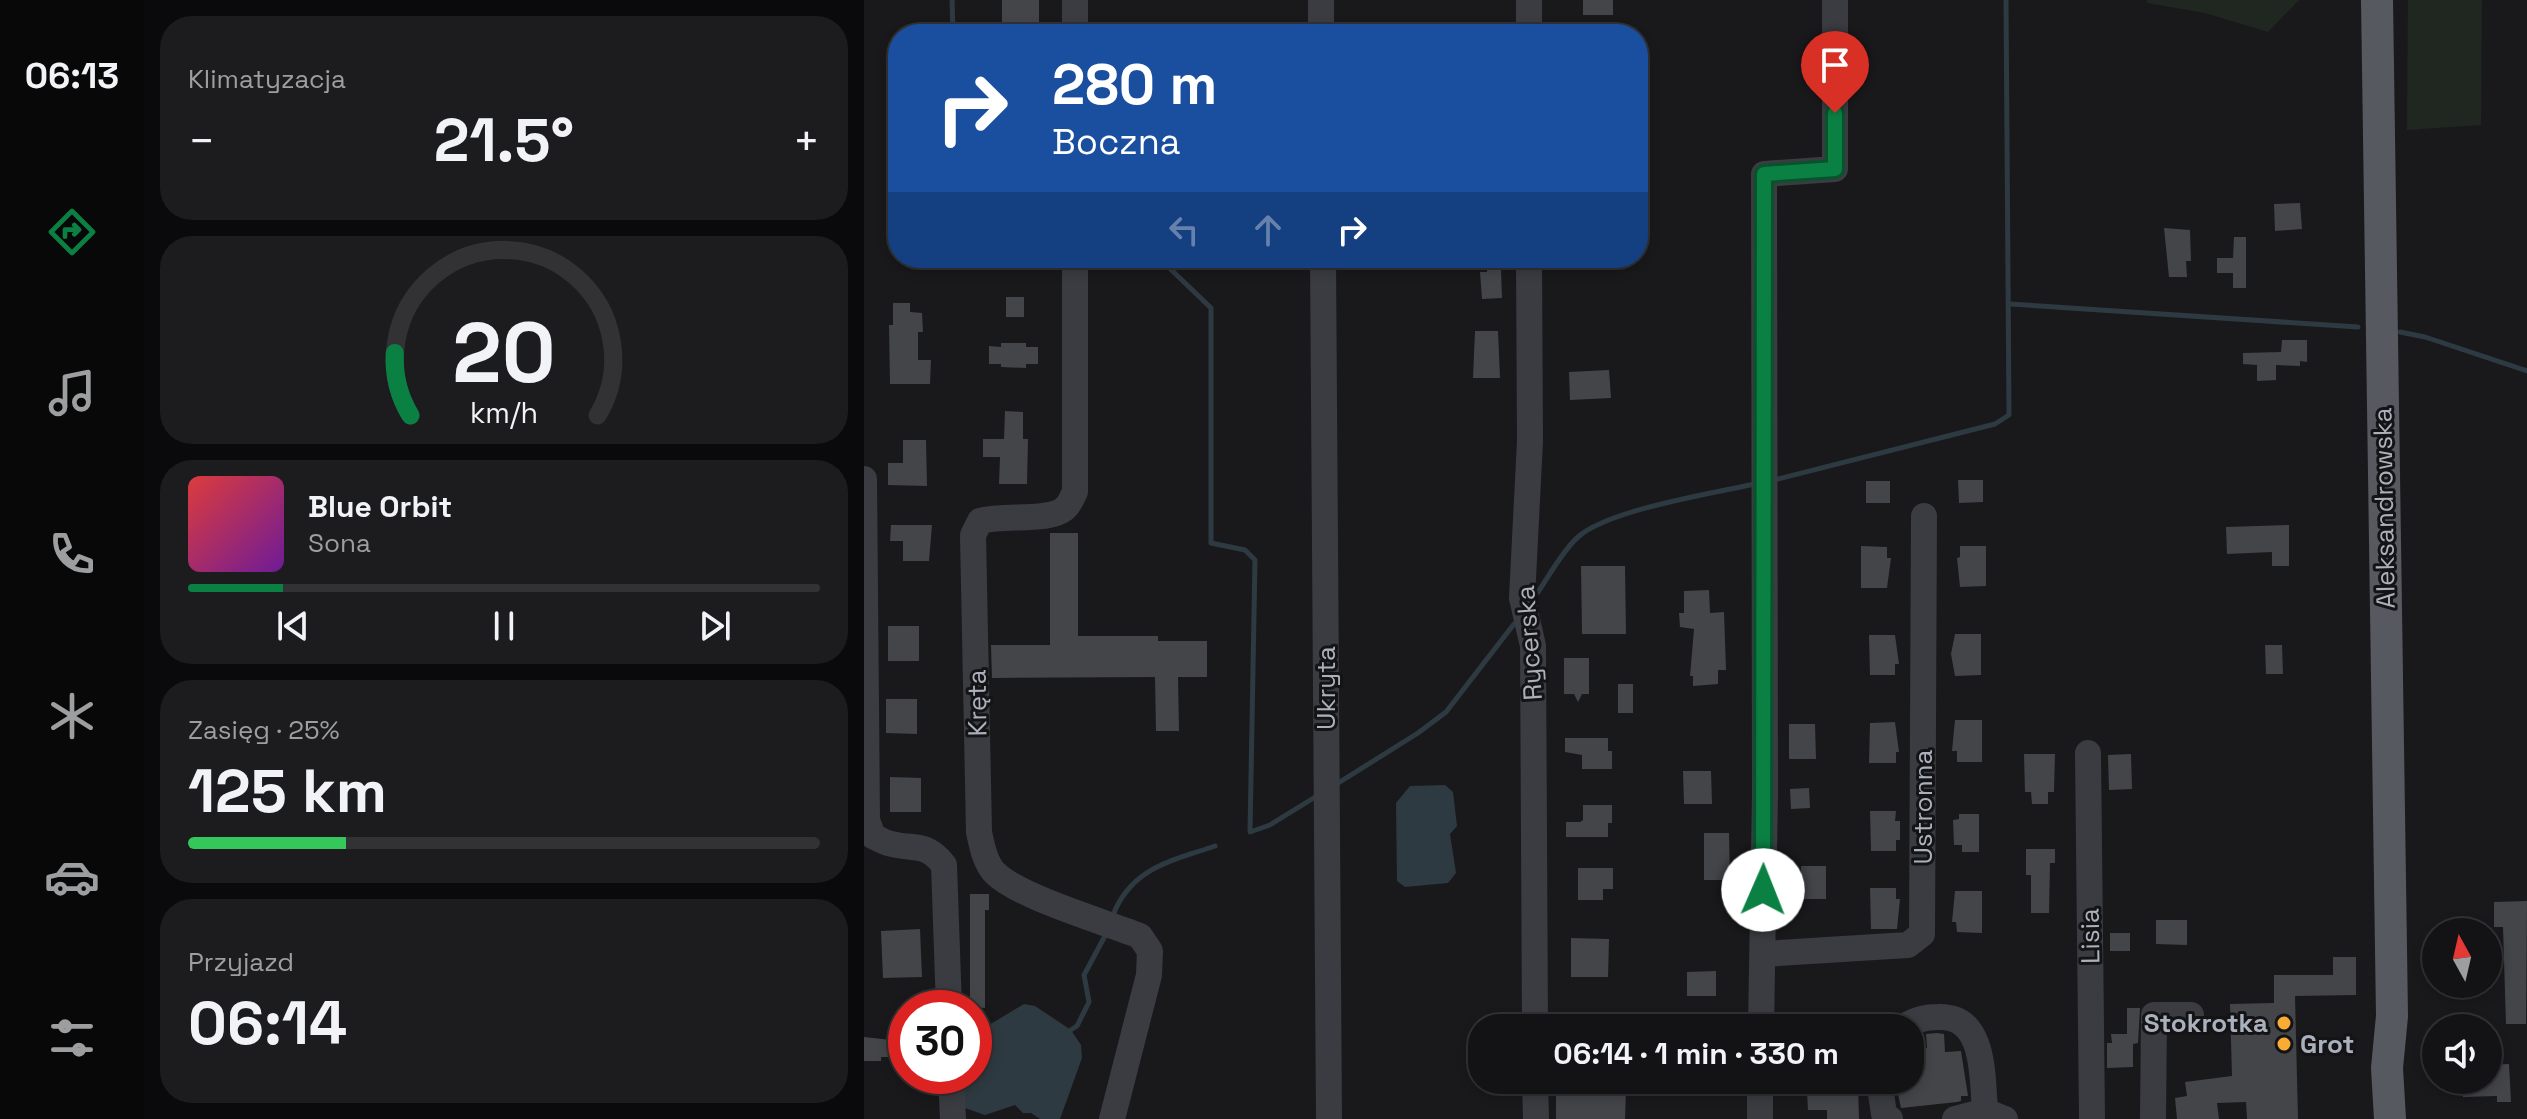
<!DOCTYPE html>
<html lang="pl">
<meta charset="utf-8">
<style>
:root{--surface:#131315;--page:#1c1c1e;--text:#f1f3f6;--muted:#9d9ea0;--line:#323234;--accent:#0b8043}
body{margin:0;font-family:"Space Grotesk",sans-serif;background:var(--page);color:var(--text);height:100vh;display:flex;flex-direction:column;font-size:30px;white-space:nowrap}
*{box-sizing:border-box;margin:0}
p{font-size:26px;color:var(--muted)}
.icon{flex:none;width:44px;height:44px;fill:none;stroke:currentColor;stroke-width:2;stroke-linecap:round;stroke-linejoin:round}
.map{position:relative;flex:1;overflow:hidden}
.drawer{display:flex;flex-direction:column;gap:16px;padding:16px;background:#0a0a0c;width:720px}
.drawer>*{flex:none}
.banner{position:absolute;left:24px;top:24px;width:760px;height:244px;border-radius:32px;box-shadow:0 4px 12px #0003,0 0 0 2px var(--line);background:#1a4fa0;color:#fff;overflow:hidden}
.needle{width:52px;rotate:352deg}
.buttons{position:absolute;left:1558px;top:918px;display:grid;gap:16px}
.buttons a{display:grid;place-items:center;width:80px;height:80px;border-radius:50%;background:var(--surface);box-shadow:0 4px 12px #0003,0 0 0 2px var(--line);font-size:40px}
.speed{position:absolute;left:24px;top:990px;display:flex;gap:16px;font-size:40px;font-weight:700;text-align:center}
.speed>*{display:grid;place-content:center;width:104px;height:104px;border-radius:50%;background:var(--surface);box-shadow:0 4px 12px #0003,0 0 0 2px var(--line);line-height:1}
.speed .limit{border:12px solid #d22;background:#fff;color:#111}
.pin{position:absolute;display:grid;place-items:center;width:68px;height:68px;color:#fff;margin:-82px -34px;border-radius:50% 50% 50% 0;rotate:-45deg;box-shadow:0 0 8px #0007}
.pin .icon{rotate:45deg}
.me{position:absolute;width:88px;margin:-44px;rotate:1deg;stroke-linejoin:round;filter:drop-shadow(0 0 6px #0008)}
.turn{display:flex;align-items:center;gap:28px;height:168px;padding:0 32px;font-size:36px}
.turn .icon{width:104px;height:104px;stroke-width:2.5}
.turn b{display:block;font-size:56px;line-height:68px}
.lanes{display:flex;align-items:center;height:76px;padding:0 32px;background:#0003;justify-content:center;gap:40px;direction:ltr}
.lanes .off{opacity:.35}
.big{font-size:60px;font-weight:800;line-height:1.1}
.drawer .card{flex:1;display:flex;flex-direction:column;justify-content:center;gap:12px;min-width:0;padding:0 28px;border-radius:32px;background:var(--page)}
.drawer .dial{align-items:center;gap:0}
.dial svg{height:208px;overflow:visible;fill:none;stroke:var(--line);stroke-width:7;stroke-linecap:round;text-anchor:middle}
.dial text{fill:var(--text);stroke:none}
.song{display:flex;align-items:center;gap:24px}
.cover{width:96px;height:96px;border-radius:12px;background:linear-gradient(135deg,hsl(0 70% 55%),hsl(280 70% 35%))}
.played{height:8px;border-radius:4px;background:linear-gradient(90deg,var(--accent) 15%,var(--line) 15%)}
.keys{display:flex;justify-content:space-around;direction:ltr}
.heat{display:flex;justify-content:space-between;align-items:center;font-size:44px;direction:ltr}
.charge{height:12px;border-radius:6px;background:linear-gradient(90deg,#34c759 25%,var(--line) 0)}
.trip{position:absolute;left:604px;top:1014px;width:456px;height:80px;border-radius:32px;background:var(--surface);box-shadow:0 4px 12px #0003,0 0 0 2px var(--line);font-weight:800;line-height:80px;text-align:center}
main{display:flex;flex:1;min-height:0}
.dock{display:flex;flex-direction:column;width:144px;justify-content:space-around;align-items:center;background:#080808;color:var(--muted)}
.dock .icon{width:56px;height:56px}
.dock .current{color:var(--accent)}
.dock b{font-size:36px;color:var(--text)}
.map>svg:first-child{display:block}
.green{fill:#1f2720}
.water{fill:#2e3a41}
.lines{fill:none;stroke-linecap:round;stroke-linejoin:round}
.stream{stroke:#2e3a41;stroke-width:5}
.building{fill:#434549}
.minor{stroke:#3a3c41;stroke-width:26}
.major{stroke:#565960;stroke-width:32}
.route-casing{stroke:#07532c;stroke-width:20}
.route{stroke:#0b8043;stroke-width:14}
.poi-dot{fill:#f9ac34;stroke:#141417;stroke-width:3}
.labels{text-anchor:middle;stroke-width:6;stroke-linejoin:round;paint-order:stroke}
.street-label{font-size:26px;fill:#abb1bc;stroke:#141417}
.poi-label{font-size:26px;font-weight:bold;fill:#abb1bc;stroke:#141417;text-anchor:end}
</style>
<main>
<nav class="dock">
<b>06:13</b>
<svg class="icon current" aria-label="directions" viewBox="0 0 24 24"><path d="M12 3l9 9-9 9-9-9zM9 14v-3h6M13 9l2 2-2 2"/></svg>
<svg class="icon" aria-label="music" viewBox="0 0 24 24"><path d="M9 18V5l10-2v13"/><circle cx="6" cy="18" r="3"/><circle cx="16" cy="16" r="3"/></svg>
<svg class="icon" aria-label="phone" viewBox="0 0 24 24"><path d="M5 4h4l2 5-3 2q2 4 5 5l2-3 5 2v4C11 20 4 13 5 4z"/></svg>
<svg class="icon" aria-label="climate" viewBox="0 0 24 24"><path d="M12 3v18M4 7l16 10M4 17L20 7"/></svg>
<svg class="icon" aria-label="car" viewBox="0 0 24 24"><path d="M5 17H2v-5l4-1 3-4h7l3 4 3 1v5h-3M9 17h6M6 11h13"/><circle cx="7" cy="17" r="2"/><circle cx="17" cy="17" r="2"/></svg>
<svg class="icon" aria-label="filters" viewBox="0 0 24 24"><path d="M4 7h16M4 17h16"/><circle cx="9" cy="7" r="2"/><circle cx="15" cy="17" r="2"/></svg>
</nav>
<section class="drawer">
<div class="card"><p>Klimatyzacja</p>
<div class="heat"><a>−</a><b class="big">21.5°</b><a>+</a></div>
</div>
<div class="card dial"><svg viewBox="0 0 100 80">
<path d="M14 69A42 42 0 1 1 86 69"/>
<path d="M14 69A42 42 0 0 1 8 45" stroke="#0b8043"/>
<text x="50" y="56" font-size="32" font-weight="700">20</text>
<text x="50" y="72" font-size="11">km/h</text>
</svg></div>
<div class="card">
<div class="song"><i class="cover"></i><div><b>Blue Orbit</b><p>Sona</p></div></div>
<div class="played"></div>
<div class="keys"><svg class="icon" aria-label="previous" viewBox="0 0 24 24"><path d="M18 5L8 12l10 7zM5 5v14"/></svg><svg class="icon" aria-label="pause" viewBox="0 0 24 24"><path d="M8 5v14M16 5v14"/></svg><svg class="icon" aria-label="next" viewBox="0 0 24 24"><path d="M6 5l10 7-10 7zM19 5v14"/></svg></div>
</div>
<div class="card"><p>Zasięg · 25%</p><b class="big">125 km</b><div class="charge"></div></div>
<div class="card"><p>Przyjazd</p><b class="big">06:14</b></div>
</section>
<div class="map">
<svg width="1663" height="1119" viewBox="0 0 1663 1119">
<rect width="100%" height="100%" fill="#19191c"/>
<!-- green -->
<g class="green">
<path d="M1283,0H1435L1404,32L1341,13L1283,3Z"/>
<path d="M1544,0H1618L1617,125L1543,130Z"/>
</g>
<!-- water -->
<g class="water">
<path d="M581,785L589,792L593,826L586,834L592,873L584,883L541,887L533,881L532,803L546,786Z"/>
<path d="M160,1004L171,1006L207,1030L217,1045L218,1058L196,1119H176L167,1113H159L151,1105L121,1115L98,1107L99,1076H110V1034Z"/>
</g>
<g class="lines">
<!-- stream -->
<g class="stream">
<path d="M88,0L89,34"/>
<path d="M295,258L347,308V543L381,550L391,560L386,832L406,825L456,794"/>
<path d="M1146,304L1494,327"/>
<path d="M1536,332L1561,337L1663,371"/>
<path d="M910,480L1131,424L1145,415L1142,0"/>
<path d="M674,592C685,576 699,550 714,537C744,510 849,493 891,484"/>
<path d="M471,785L554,733L582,712L650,624"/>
<path d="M249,915C268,867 308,861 351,846"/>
<path d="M202,1033L213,1026L225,1002L220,975L242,934"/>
</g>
</g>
<!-- building -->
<g class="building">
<path d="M138,0H175V27H149V22H138Z"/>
<rect x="719" y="0" width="30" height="15"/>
<path d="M1436,203L1438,229L1411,231L1410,204Z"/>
<path d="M1300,228L1326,230L1327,261H1322L1323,277H1305Z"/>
<path d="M1370,237H1382V288H1369V273H1353V258H1369Z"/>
<path d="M623,269H637L638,298L618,299L616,272H623Z"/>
<rect x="142" y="297" width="18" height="20"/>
<path d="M29,303H46V312L58,313L59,332H54V360H67L66,384H26L25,325H29Z"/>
<path d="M611,331H634L636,378H609Z"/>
<path d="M1418,340H1443V362L1436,361V366L1412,365V380L1393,381V365L1379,364V353L1417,352Z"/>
<path d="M137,343H162V347H174V364H162V368L137,367V364H125V346L137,347Z"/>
<path d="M745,370L747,398L706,400L705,372Z"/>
<path d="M141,411L159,412V439H164L163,484H135L136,457H119V439H140Z"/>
<path d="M39,440H62L63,486L24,485V463H39Z"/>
<path d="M1094,480H1119V502L1095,503Z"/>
<rect x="1002" y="481" width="24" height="22"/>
<path d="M27,525H68L65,561H39V541H26Z"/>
<path d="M1425,525V566H1408V552L1363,554L1362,527Z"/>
<path d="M186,533H214V636H294V641H343V677H314L315,731H292L291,677L128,678L127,645H186Z"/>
<path d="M997,546L1023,547V558H1027L1023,588H997Z"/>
<path d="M1096,546H1122V586L1096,587L1093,558L1096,557Z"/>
<path d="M717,566H761L762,634H718Z"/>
<path d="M845,590L846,613L860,612L862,670H854V684L829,686V676H826L830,629L816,627L815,613H820V591Z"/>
<rect x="24" y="626" width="31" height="35"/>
<path d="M1091,634H1117V675L1091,676L1087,654Z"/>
<path d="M1005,635H1031L1035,664H1031V675H1006Z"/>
<path d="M1401,645H1418L1419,674H1402Z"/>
<path d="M700,658H725V694H718L714,702L710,694H700Z"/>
<rect x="754" y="684" width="15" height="29"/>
<path d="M22,699H53V734L22,733Z"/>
<path d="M1091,720H1118V762H1093V751H1088Z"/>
<path d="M1031,722L1035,752H1032V763H1005L1006,723Z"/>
<path d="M925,724H951L952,759H925Z"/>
<path d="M701,738H744V751H748V769H718V755L701,752Z"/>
<path d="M1160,754H1191L1190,792H1184V804H1168L1167,792H1161Z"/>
<path d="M1267,754L1268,789L1245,790L1244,755Z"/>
<path d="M819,771H847L848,804H820Z"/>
<path d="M26,777L57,778V812H26Z"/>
<path d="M945,788L946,808L927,809L926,789Z"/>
<path d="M719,805H748V823H744V837H702V822H716L719,820Z"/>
<path d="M1006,811H1032L1031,821H1036V840H1032V851H1007Z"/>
<path d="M1095,814H1115V852H1098V845H1090L1089,820L1095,819Z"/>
<path d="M840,833H865L866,880H840Z"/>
<path d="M1162,849H1191V863H1186L1185,913H1167V875H1162Z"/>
<rect x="937" y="866" width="25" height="33"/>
<path d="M714,868H749V889H739V900H714Z"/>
<path d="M1006,888H1032V899H1036L1033,929H1007Z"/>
<path d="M1091,891H1118V933L1093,932L1092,922H1088Z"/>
<path d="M106,894H125V910H121V1008L106,1007Z"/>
<path d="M1663,901L1662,1024H1642L1639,927H1630V902Z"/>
<path d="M1292,920H1323V945L1292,944Z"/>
<path d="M56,929L58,977L19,978L17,931Z"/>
<rect x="1246" y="933" width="20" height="18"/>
<path d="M707,938L745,939L744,977H707Z"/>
<path d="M1469,957H1492V995L1431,996L1434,1119H1383L1382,1102L1353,1103L1355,1119H1313L1311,1098L1323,1096L1321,1082L1368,1076L1366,1004L1410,1003V975H1469Z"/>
<path d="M852,971V996H823V972Z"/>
<path d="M1263,1008H1276L1274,1043L1269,1044V1067L1243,1068V1043H1248L1247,1034H1263Z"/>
<path d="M1073,1033L1080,1034L1081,1052L1097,1051L1104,1096H1097V1101L1093,1102L1037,1108L1031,1080H1046L1047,1050L1063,1048L1062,1034Z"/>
<path d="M0,1037L27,1040V1057H17V1061H0Z"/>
<path d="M1645,1064L1647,1102H1633V1096L1599,1097V1080H1624V1065Z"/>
<path d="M956,1080L994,1082L995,1119H963V1110H944L943,1092H956Z"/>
<path d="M692,1089L762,1090L761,1119H692Z"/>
</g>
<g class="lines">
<!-- minor -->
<g class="minor">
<path d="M457,0V34"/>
<path d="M665,0V34"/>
<path d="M211,34V0"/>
<path d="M211,258V492C208,497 205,506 200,509C185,522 139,514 116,521L109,535L115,832C118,846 121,863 131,873C155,897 241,922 276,936L286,951L285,975L248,1119"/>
<path d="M459,258L465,1119"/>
<path d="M665,258L666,441L658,598L669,646L671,1028"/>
<path d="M0,479L3,820L9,836C15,839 21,843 28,844C52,850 62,842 80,865L85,1008"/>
<path d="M1224,753L1228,1119"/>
<path d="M899,954L1044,945L1058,934L1060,516"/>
<path d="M897,1028L901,794L900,174L971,169V0"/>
<path d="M1039,1028C1049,1020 1061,1017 1074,1017C1122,1015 1118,1077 1121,1111"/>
<path d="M87,1076L89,1119"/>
<path d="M671,1080L672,1119"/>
<path d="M1015,1080L1020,1114L1026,1119"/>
<path d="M896,1119V1080"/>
<path d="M1091,1119L1121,1111L1141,1119"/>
<path d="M1289,1119L1290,1015H1327"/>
</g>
<!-- major -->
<path class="major" d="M1513,0L1528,1016L1523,1068L1526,1119"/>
</g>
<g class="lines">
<defs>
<path id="route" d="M899,890L900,174L971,169V113"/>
</defs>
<!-- route casing -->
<use href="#route" class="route-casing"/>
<!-- route -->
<use href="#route" class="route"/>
</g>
<!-- markers -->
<g class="poi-dot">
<circle cx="1420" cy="1023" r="8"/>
<circle cx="1420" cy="1044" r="8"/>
</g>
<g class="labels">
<!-- street labels -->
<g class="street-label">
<text transform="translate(1520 508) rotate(-91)" y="9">Aleksandrowska</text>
<text transform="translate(665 643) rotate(-94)" y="9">Rycerska</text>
<text transform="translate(462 688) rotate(-90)" y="9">Ukryta</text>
<text transform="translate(113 703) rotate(-91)" y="9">Kręta</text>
<text transform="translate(1059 807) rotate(-90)" y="9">Ustronna</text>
<text transform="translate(1226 936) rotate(-91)" y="9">Lisia</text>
</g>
<!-- poi labels -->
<g class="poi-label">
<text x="1404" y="1032">Stokrotka</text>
<text x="1436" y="1053" text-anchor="start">Grot</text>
</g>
</g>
</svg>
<div class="buttons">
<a><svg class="needle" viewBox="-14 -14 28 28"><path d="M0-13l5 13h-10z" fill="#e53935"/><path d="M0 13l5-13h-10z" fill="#9d9ea0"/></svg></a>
<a><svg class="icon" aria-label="sound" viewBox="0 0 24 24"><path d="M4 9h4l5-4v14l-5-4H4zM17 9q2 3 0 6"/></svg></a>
</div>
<div class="speed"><div class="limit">30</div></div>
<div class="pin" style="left:971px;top:113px;background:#d93025"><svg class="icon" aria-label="arrive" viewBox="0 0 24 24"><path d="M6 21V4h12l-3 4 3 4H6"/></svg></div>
<svg class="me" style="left:899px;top:890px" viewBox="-20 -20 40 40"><circle r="19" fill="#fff"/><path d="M0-13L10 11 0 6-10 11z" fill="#0b8043"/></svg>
<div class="trip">06:14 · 1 min · 330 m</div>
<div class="banner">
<div class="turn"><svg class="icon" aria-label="right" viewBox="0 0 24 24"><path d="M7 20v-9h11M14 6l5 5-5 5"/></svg><div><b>280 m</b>Boczna</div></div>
<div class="lanes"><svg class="icon off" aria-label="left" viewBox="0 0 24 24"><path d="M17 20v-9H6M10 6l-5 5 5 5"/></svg><svg class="icon off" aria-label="ahead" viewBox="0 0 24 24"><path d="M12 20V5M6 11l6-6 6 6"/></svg><svg class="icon" aria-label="right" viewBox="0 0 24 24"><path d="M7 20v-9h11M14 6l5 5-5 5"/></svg></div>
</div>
</div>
</main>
